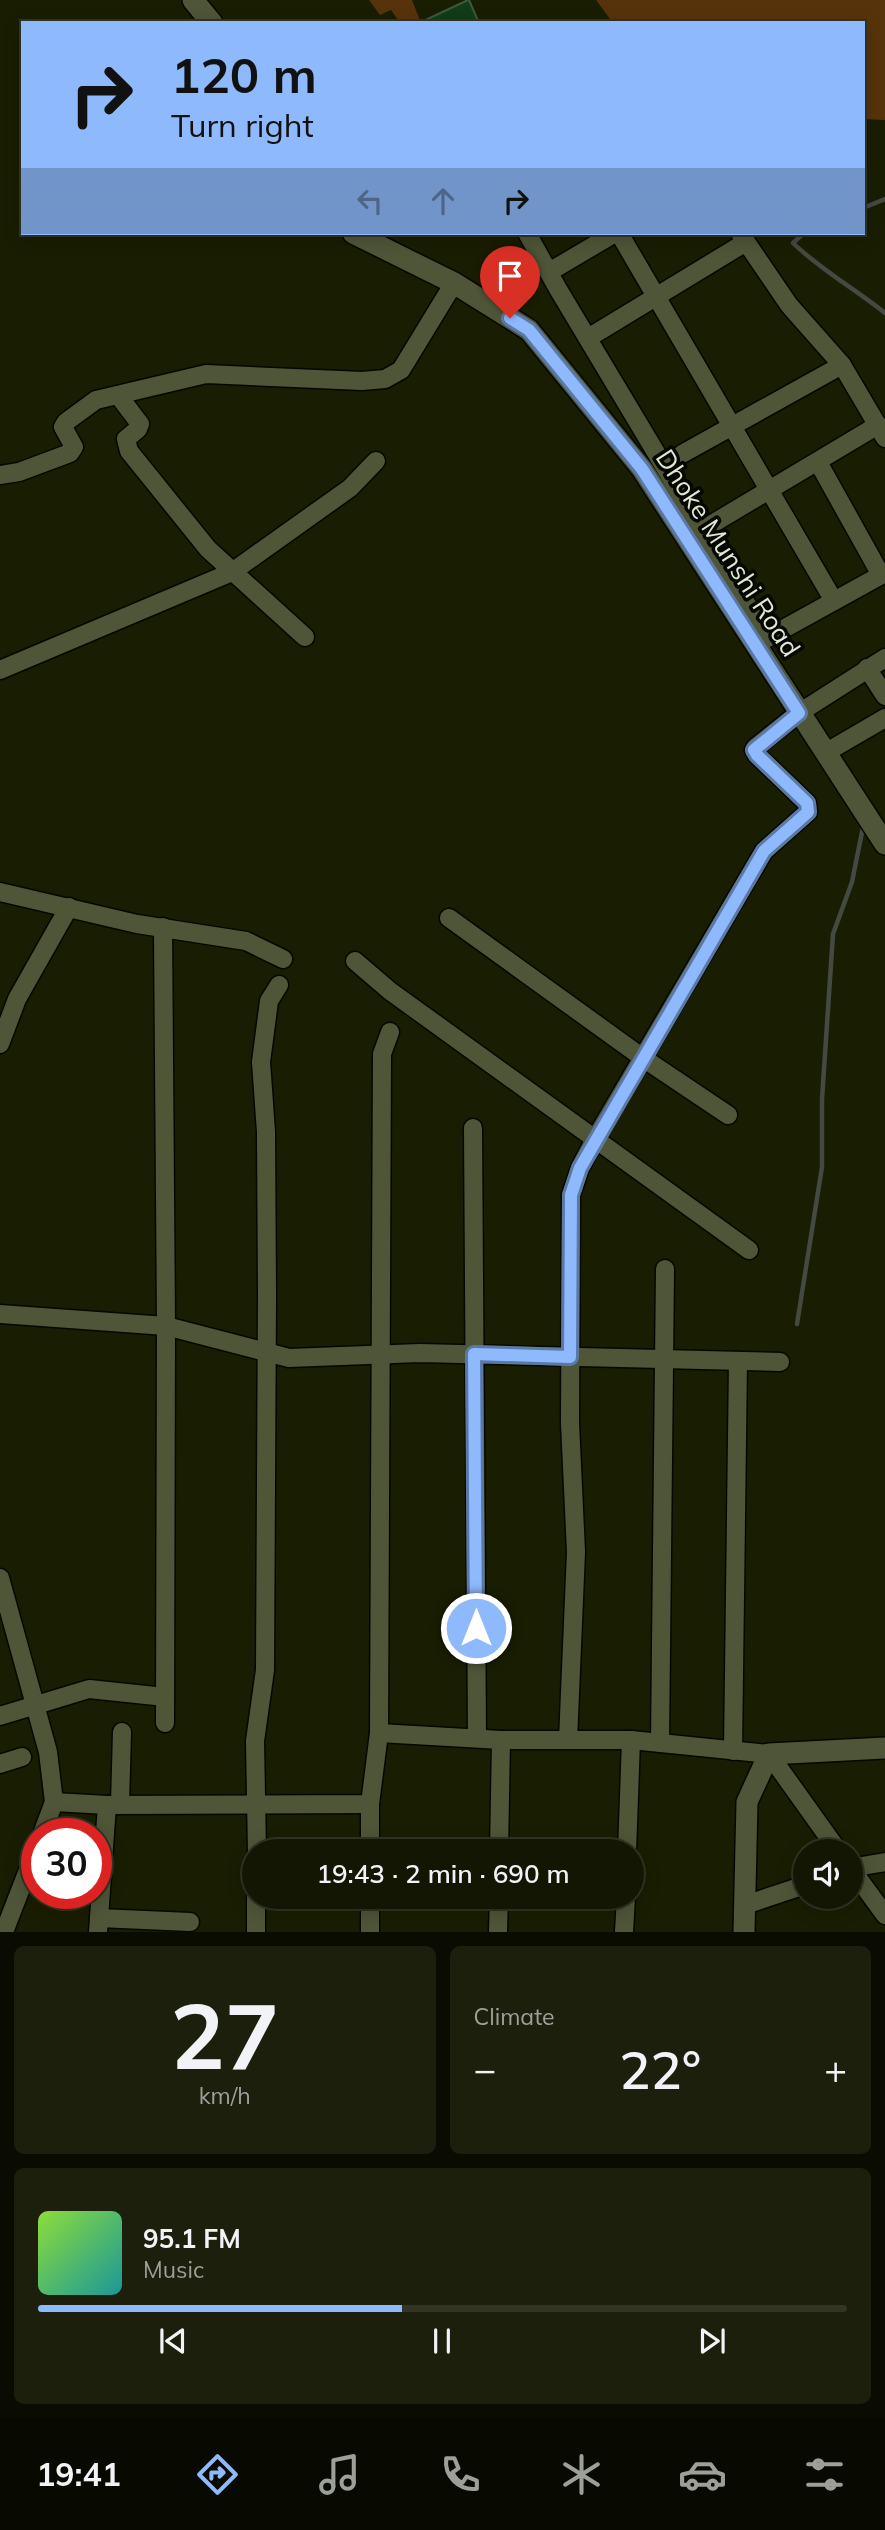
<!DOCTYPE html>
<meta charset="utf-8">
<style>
:root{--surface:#131602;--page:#1c1f0c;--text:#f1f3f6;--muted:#9d9f99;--line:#323524;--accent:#8eb9fc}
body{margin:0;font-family:Mulish,sans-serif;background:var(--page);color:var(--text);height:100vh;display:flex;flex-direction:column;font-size:26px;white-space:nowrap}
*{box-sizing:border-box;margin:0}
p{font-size:23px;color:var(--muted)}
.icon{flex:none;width:38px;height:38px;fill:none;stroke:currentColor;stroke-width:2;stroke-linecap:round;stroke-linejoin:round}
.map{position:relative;height:1932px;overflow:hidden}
.side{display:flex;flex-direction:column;gap:14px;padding:14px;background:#0a0c01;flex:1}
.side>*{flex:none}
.guide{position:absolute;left:21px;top:21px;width:844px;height:214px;border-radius:0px;box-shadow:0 4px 18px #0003,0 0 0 2px var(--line);background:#8eb9fc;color:#111;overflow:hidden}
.tools{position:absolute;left:793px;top:1839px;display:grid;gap:14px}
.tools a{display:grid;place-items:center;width:70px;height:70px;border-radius:50%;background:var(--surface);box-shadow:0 4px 18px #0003,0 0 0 2px var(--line);font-size:35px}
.speed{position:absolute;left:21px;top:1818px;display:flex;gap:14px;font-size:35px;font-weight:700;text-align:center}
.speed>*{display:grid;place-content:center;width:91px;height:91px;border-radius:50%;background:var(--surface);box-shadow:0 4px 18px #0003,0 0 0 2px var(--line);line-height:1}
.speed .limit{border:10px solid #d22;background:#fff;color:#111}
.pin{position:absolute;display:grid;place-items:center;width:60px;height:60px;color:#fff;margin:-72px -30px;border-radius:50% 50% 50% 0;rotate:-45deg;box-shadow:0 0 7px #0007}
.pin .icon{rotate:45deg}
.me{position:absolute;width:77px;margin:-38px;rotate:0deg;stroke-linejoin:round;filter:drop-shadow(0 0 5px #0008)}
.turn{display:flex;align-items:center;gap:24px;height:147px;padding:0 35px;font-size:32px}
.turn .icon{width:91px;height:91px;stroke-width:2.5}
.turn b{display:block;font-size:49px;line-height:60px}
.lanes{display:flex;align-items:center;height:66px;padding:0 35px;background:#0003;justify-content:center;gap:35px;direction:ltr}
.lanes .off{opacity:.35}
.big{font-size:52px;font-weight:600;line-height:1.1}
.side .tile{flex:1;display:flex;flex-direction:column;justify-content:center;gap:10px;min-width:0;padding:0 24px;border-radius:10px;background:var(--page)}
.side .dial{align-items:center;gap:0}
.dial b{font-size:91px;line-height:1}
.song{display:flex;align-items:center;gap:21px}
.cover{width:84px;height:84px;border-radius:10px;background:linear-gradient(135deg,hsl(90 70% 55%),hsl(180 70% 35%))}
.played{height:7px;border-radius:4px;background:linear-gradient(90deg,var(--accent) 45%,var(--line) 45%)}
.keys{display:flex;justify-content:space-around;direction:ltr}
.heat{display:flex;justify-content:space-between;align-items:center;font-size:38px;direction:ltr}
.side .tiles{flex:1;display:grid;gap:14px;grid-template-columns:1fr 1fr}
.tile:last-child{grid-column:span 2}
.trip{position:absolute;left:242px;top:1839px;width:402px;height:70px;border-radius:35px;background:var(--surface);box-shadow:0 4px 18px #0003,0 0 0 2px var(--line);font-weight:600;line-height:70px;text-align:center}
.dock{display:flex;height:112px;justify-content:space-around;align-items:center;background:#080901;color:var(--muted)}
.dock .icon{width:49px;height:49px}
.dock .selected{color:var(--accent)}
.dock b{font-size:32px;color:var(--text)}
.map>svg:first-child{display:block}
.green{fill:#57330b}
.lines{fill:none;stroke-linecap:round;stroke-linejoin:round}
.stream{stroke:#444942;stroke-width:4.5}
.building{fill:#123b19;stroke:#3f5841;stroke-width:2}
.street-casing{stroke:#050800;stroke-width:21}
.secondary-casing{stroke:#050800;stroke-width:24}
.street{stroke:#4f5637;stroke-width:18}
.secondary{stroke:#4f5637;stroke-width:21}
.route-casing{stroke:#5c78a4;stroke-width:18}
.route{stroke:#8eb9fc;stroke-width:12}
.labels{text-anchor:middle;stroke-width:7;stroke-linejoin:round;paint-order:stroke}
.street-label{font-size:26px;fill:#e2e7d5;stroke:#050701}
</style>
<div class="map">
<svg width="885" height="1932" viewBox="0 0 885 1932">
<rect width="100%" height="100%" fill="#191e02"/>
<!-- green -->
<g class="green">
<path d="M369,0H412L421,23H400L391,10L380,15Z"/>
<path d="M596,0H885V120L863,119V23H613Z"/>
</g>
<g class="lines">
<!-- stream -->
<g class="stream">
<path d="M863,208L885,199"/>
<path d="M804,233L793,243C821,270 855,289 885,313"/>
<path d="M797,1324L822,1167V1099L833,934L852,882L863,827"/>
</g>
</g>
<!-- building -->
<path class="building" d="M469,0L479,23H419L468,0Z"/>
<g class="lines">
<defs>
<g id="street">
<path d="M527,233L558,289L767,638"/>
<path d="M619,233L834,601"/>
<path d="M740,233L789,305L842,365L885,438"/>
<path d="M549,272L615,233"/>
<path d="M588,338L746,242"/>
<path d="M118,395L140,424L138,429L126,439L129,451L208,549L305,637"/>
<path d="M682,454L842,365"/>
<path d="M818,462L881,575"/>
<path d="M0,475L19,472L70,453L74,447L63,427L66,422L96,400L206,374L362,381L385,379L401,370L454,283"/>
<path d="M702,530L878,425"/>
<path d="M758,643L885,573"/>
<path d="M867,668L885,696"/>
<path d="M0,670L232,572L350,488L376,461"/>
<path d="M825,753L885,718"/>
<path d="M0,892L137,924L246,941L283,959"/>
<path d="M449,918L643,1058L728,1115"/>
<path d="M163,927L166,1326L165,1723"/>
<path d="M355,961L390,991L749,1250"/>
<path d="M0,1044L17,999L69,907"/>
<path d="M473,1128L477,1738"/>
<path d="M0,1314L166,1326L289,1358L420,1353L780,1362"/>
<path d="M0,1578L48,1752L54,1802"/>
<path d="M0,1716L89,1689L165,1697"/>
<path d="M379,1733L382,1054L390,1032"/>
<path d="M568,1740L576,1552L570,1423L571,1195L580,1168L595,1139L764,851L808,812L807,803L757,755L754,750L756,747L799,713L885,658"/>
<path d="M660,1743L665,1269"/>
<path d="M733,1751L738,1361"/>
<path d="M0,1764L22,1757"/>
<path d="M120,1804L122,1732"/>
<path d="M370,1804V1852"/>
<path d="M42,1834L54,1802L107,1805L370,1804L379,1733L501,1740H631L769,1754L839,1852"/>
<path d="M257,1852L255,1741L265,1670L267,1295L266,1132L261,1062L269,1001L279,985"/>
<path d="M499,1852L501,1740"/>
<path d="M627,1852L631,1740"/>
<path d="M850,1867L885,1915"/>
<path d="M850,1868L885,1862"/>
<path d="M370,1897V1932"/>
<path d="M745,1905L805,1885"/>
<path d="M99,1918L190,1922"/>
<path d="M4,1932L37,1847"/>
<path d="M98,1932L107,1805"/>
<path d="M256,1932V1897"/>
<path d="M498,1932L499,1897"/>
<path d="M624,1932L626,1897"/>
</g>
<g id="secondary">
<path d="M193,0L212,23"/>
<path d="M353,233L454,283L529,330L642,469L885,844"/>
<path d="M744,1932L747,1802L769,1754L885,1748"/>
</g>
</defs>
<!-- street casing -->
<use href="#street" class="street-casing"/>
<!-- secondary casing -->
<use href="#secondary" class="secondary-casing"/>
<!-- street -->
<use href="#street" class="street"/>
<!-- secondary -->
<use href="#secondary" class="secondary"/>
</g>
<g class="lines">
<defs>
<path id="route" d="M476,1628L474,1354L570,1357L571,1195L580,1168L764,851L808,812L807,803L757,755L754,750L799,713L642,469L529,330L510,318"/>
</defs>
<!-- route casing -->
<use href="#route" class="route-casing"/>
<!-- route -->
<use href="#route" class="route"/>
</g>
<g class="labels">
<!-- street labels -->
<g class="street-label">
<text transform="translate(728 553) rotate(57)" y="9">Dhoke Munshi Road</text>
</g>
</g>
</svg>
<div class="tools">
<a><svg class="icon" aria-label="sound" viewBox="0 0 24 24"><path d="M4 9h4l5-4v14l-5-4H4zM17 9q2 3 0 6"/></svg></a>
</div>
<div class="speed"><div class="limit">30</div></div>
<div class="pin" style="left:510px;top:318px;background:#d93025"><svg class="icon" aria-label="arrive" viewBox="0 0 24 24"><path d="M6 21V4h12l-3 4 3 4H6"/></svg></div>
<svg class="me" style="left:476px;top:1628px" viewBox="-20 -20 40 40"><circle r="17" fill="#8eb9fc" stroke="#fff" stroke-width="3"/><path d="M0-11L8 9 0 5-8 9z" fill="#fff"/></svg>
<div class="trip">19:43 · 2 min · 690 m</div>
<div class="guide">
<div class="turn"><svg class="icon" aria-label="right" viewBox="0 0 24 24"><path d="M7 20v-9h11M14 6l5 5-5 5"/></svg><div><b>120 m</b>Turn right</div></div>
<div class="lanes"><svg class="icon off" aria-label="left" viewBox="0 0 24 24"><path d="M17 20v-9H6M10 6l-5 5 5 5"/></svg><svg class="icon off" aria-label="ahead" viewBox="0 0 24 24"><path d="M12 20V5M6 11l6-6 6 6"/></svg><svg class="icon" aria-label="right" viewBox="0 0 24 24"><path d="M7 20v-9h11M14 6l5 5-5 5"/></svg></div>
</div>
</div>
<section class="side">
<div class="tiles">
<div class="tile dial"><b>27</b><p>km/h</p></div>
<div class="tile"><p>Climate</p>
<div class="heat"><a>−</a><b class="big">22°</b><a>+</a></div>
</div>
<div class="tile">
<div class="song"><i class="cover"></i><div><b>95.1 FM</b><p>Music</p></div></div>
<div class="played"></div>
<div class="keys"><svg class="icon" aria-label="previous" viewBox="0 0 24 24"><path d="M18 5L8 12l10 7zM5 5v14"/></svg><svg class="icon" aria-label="pause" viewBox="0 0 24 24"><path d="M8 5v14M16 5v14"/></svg><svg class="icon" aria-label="next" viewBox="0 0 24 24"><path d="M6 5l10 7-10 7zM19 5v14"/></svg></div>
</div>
</div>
</section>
<nav class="dock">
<b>19:41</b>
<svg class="icon selected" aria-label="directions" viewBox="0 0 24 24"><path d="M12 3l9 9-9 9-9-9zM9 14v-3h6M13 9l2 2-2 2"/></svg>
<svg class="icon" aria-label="music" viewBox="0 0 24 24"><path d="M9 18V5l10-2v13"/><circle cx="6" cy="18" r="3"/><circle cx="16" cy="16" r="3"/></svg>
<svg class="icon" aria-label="phone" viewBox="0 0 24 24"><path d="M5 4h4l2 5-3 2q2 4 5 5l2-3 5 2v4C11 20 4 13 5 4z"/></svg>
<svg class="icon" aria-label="climate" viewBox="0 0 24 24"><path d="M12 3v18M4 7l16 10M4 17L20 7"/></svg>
<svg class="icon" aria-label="car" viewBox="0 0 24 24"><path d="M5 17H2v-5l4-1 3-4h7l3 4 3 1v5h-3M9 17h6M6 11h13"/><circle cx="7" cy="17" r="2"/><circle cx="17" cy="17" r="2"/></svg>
<svg class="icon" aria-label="filters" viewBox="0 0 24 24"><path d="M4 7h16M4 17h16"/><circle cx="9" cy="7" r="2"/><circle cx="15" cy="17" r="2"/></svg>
</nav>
